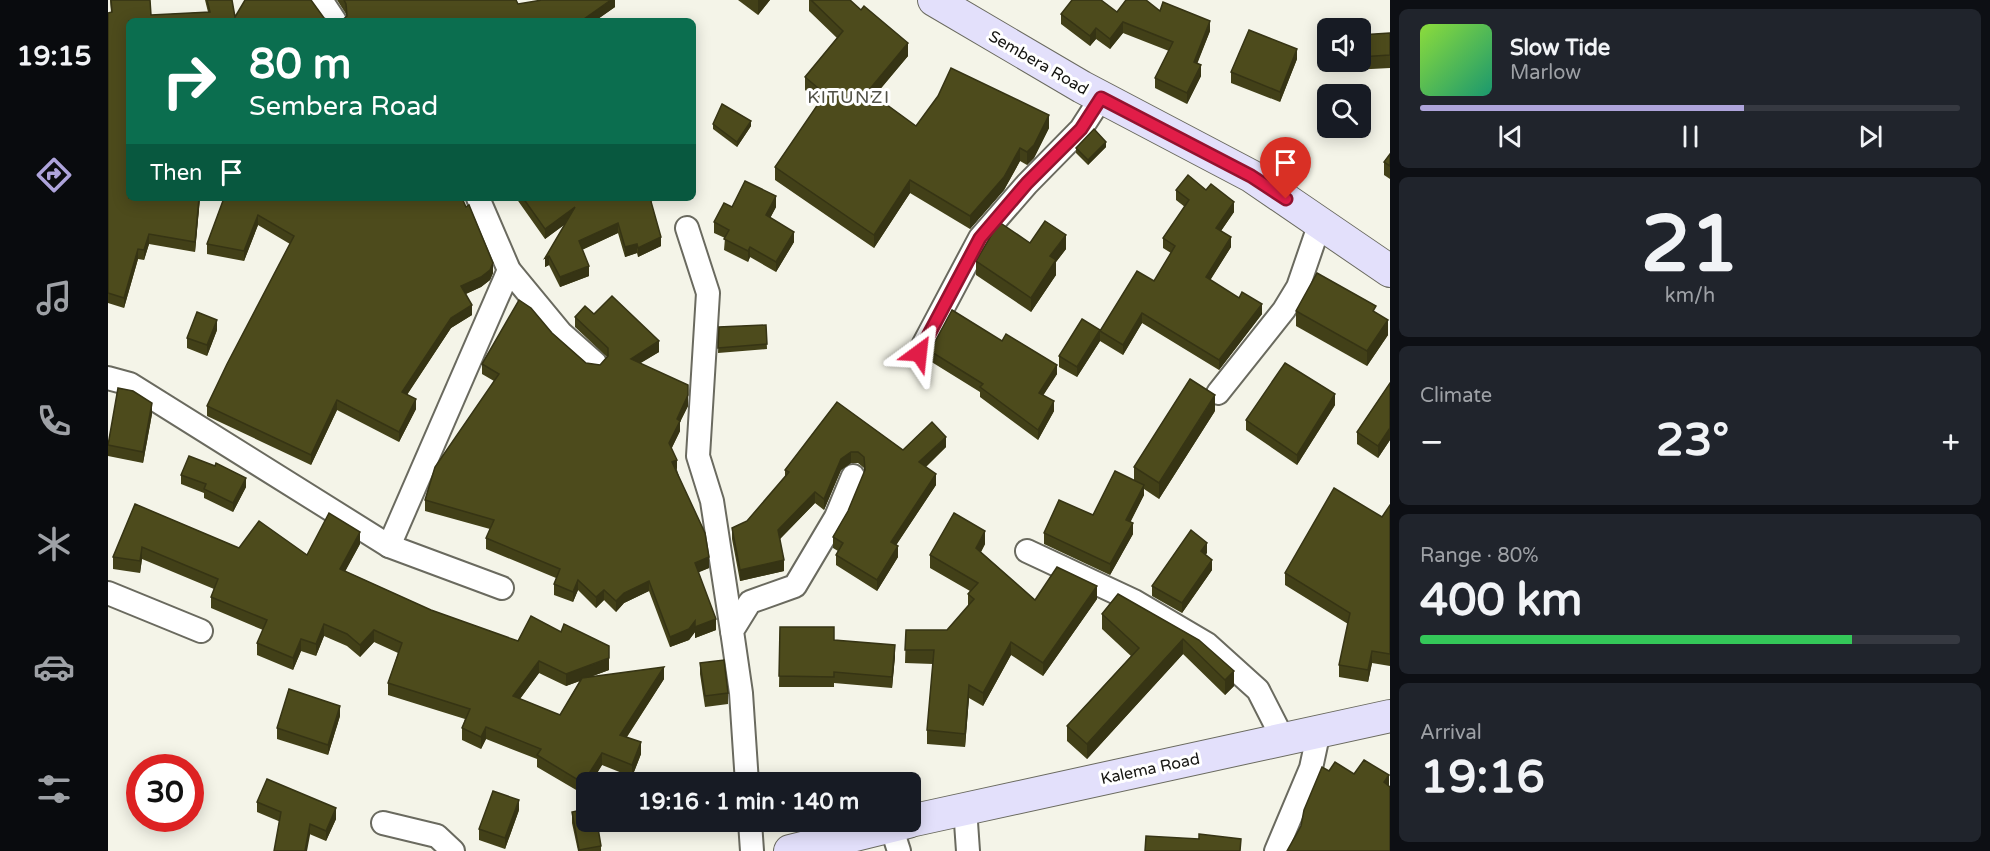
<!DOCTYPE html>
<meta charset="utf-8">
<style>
:root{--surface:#171b24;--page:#20242c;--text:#f1f3f6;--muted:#9ea1a6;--line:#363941;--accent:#aea4db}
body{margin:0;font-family:"Varela Round",sans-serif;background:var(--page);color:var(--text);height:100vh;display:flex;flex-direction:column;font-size:22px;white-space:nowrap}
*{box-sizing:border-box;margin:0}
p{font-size:20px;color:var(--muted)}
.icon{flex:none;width:33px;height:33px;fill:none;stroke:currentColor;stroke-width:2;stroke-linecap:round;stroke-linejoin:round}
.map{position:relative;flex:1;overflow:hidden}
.sheet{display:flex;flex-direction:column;gap:9px;padding:9px;background:#0d0f14;width:600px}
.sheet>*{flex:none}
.top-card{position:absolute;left:18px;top:18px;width:570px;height:183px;border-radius:9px;box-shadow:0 3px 15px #0003;background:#0b6e4f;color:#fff;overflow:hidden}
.buttons{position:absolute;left:1209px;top:18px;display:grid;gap:12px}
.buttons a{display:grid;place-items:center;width:54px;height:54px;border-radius:9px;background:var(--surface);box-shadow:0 3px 15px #0003;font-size:30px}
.speed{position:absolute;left:18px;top:754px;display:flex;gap:12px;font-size:30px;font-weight:700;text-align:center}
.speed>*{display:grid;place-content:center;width:78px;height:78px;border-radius:50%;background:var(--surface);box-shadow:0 3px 15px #0003;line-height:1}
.speed .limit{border:9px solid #d22;background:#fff;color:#111}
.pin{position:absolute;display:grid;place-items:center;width:51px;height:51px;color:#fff;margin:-62px -26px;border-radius:50% 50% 50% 0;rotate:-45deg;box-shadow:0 0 6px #0007}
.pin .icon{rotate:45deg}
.me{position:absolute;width:66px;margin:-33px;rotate:30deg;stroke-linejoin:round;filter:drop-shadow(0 0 4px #0008)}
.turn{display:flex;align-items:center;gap:21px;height:126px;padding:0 24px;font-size:27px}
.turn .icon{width:78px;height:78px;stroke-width:2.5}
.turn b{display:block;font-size:42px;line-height:51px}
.then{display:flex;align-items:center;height:57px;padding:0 24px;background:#0003;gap:12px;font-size:22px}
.big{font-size:45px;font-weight:800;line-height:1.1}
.sheet .card{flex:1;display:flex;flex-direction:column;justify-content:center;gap:9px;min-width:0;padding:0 21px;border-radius:9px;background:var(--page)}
.sheet .dial{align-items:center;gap:0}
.dial b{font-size:78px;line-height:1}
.song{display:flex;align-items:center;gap:18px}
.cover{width:72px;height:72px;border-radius:9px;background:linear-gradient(135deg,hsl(90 70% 55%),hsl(160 70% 35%))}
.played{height:6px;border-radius:3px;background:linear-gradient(90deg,var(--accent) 60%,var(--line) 60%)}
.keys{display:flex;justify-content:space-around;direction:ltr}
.heat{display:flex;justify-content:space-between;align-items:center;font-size:33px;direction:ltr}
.charge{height:9px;border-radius:4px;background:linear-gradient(90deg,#34c759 80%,var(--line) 0)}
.trip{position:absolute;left:468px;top:772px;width:345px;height:60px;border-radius:9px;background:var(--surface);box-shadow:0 3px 15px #0003;font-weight:800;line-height:60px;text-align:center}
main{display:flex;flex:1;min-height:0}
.tabs{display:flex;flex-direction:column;width:108px;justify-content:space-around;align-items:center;background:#090b0e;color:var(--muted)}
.tabs .icon{width:42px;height:42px}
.tabs .active{color:var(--accent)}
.tabs b{font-size:27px;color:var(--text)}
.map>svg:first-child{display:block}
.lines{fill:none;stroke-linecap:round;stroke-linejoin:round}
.street-casing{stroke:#6a6a5f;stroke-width:26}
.secondary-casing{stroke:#6a6a5f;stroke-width:34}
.street{stroke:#fff;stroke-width:22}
.secondary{stroke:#e3e0fb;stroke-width:32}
.wall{fill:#424018;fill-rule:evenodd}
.shaded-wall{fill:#363414}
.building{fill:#4d4b1c;stroke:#363414;stroke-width:1.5}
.route-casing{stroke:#92132f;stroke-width:15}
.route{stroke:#e11d48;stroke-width:10}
.labels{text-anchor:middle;stroke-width:6;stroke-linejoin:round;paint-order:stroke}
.street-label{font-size:16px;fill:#151511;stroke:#fff}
.neighbourhood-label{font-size:18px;letter-spacing:1.5px;fill:#515147;stroke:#fff}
</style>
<main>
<nav class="tabs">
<b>19:15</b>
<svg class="icon active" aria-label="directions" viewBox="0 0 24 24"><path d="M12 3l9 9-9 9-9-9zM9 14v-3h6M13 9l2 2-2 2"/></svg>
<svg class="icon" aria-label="music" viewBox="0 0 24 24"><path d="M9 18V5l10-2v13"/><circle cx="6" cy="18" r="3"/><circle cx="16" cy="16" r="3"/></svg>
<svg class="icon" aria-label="phone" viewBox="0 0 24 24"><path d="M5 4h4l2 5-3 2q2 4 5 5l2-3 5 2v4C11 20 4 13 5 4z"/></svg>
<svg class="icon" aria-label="climate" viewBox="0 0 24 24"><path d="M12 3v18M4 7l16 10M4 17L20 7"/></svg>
<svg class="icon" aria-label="car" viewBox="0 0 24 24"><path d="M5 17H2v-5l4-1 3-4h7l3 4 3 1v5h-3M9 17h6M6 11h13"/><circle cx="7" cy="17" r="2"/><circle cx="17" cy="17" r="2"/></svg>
<svg class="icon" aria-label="filters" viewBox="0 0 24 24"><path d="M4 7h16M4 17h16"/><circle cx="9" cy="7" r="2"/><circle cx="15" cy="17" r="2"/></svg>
</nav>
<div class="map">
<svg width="1282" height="851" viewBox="0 0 1282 851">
<rect width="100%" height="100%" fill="#f4f4e8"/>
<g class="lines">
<defs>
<g id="street">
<path d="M213,0L227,21"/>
<path d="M370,198L401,270L453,333L487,363"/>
<path d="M579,228L600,293L590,456L604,501L624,631"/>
<path d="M811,353L872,238L919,184L973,129L993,98"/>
<path d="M0,378L22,384L281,546L394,588"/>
<path d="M1110,393L1176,310L1190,287L1212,223"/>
<path d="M281,546L401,270"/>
<path d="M919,551L1026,601L1099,644L1150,690L1175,739"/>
<path d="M0,593L93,631"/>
<path d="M639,783L633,693L624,631L642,602L687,586L728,517L745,476"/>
<path d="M857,808L860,851"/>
<path d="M642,822L644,851"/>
<path d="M275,823L329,836L345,851"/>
<path d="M783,826L791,851"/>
<path d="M1168,851L1203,768L1211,731"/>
</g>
<g id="secondary">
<path d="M826,0L974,87L1143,176L1282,271"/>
<path d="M802,821L1282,716"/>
<path d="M682,851L800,822"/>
</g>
</defs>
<!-- street casing -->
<use href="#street" class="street-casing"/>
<!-- secondary casing -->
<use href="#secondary" class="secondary-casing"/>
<!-- street -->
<use href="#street" class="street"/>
<!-- secondary -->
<use href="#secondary" class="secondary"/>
</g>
<!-- wall -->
<g class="wall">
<path d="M2,0H42L43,15L100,12L97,0H124L127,17L216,18L21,21V198H92L87,252L41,244L36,260L30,259L16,308L0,303V13L3,12Z"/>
<path d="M229,0H408L410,4L507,0V7L487,21H233L239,17L238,14Z"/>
<path d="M630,0H662L650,15Z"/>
<path d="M701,0H742L800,56L766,96L808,126L941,128L926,158L919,165L912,161L896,190L862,229L802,193L766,248L667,180V167L712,102L697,90V77L729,38L701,11Z"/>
<path d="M1052,11L1102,31L1089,63L1093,76L1079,104L1047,88V78L1061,51L1015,33L1002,49L988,39L982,46L953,24V14Z"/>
<path d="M1282,33V68L1244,70V62H1252V35Z"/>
<path d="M1189,59L1172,102L1123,83V72Z"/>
<path d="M605,124L643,126L629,147L605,129Z"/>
<path d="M998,147L980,165L968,153V148Z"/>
<path d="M1282,154V179L1276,175V162Z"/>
<path d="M1068,190L1126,212L1113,231L1123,247L1102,280L1154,314L1111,370L1034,323L1015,355L992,341L969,377L951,367V356L992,330L1046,281L1063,253L1055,248V238L1077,207L1068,200Z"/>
<path d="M116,198L385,273L382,280L373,287L358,294L364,315L343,328L299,395L308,409L291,442L229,410L203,465L99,416V406L182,244L150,225L136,261L99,254V244Z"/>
<path d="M408,198H549L543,202L553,246L530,257L529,253L517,257L510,233L474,250L481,276L452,287L441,265L437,267V258L457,224L437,239Z"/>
<path d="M624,207H668L662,218L686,242L668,272L642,257L640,262L616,250L617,238L606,233V222Z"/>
<path d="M922,243L958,249L948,262V275L923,312L868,275V261Z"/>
<path d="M1188,311L1268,312L1280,335L1259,366L1188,326Z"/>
<path d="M486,314L551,352L532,363L580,395V406L572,422V431L563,449L569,470L601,568L590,572L608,630L587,638V632L581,640L562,647L541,591L516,603L508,612L496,600L488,608L470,590L465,602L446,595V584L448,578L378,549V538L382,529L317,511V500L386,381L374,374V364L444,333L478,363L492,365L499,357L467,327V317Z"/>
<path d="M658,325L659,349L610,353L611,327Z"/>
<path d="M109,330L99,356L79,348V338Z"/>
<path d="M822,351L949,374L935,395L946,411L930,440L872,397V392L822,361Z"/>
<path d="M1282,383V440L1270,458L1249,444V432Z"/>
<path d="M729,402L795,450L838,447L818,467L828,485L788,545L790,557L769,591L728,565V555L730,551L725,548V537L740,511L756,473V468L750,463H743L733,470L716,510L707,503L672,539L676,571L632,581L624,539V528L639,521L677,477V470Z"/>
<path d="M1227,405L1189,465L1138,430V420Z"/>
<path d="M1107,411L1051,499L1036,489V495L1022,522L1025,534L1002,575L936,544V533L985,515L1026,480V467Z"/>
<path d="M44,414L35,463L0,456V444Z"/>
<path d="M73,475L138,487L125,512L96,498V493L73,484Z"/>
<path d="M27,504L131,548L199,555L252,544L237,571L323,610L410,641L501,670L482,677L556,679L519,737L533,754L524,777L494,765L483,783H478V789L475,794L429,767V759L378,739L373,749L354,740V728L357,719L280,695V683L290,653L266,642L252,657L239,646L216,636L208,656L193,651L185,670L149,655V643L155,630L103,608V597L106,589L34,559L32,573L5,569V557ZM431,673L458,686L472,681L452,715L412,699Z"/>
<path d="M1282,505V666L1264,663L1260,682L1231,677V665L1240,624L1177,585V573L1274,517Z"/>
<path d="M877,544L873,552L927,600L989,599L935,676L903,655L875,706L861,698L857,747L819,744V730L825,664L797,663L798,630H839L860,607V594L862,591L822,568V555Z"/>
<path d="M1099,553L1097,555L1104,570L1074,613L1044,596V586Z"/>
<path d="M994,614L1091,640L1126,686L1117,695L1075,654L979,759L959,741V726L1023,656L994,629Z"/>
<path d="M672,627L726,640L787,656L784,688L726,683V687H671Z"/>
<path d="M592,663L620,693V704L597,707L592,674Z"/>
<path d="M232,716L220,755L169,739V728Z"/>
<path d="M149,802L228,819L218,841L149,812Z"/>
<path d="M411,810L397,849L371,840V829Z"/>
<path d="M464,812L493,846V851H470L464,823Z"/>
</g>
<!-- shaded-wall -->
<g class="shaded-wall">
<path d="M503,0H507V7L487,21H473Z"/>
<path d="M650,0H662L650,15Z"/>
<path d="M1102,21V31L1086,72V62Z"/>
<path d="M1015,22V33L1002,49V39Z"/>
<path d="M988,28V39L982,46V36Z"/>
<path d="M800,43V56L760,104V91Z"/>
<path d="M1189,49V59L1172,102V92Z"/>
<path d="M1093,65V76L1079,104V93Z"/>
<path d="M941,115V128L926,158L919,165V152Z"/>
<path d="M643,121V126L629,147V142Z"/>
<path d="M998,142V147L980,165V160Z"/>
<path d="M912,148V161L896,190L862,229V216Z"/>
<path d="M802,180V193L766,248V235Z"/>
<path d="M668,196V207L658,226V215Z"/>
<path d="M91,198H92L87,252V242Z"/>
<path d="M540,198H549L540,203Z"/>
<path d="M1126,202V212L1108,238V228Z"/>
<path d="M467,207V217L437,239V229Z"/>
<path d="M150,215V225L136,261V251Z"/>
<path d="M510,223V233L471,251V241Z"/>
<path d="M686,232V242L668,272V262Z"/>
<path d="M41,234V244L36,260V250Z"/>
<path d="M958,235V249L948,262V275L923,312V298L942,256Z"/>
<path d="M553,237V246L530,257V248Z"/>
<path d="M1123,237V247L1098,287V277Z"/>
<path d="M529,244V253L517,257V247Z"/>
<path d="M642,247V257L640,262V251Z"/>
<path d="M30,249V259L16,308V298Z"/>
<path d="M441,256V265L437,267V258Z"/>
<path d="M385,263V273L382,280L373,287L353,296V286Z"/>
<path d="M481,266V276L452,287V277Z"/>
<path d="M1154,304V314L1111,370V360Z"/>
<path d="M364,305V315L343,328L294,402V392L343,318Z"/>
<path d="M1034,313V323L1015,355V345Z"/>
<path d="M109,320V330L99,356V345Z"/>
<path d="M1280,320V335L1259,366V351Z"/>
<path d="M992,330V341L969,377V367Z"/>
<path d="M551,341V352L523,369V359Z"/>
<path d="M949,365V374L931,402V393Z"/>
<path d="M580,385V406L572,422V431L561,454V443Z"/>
<path d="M1227,394V405L1189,465V455Z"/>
<path d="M1107,395V411L1051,499V483Z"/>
<path d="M308,399V409L291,442V432Z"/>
<path d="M229,400V410L203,465V455Z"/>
<path d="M946,401V411L930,440V430Z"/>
<path d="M44,403V414L35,463V452Z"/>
<path d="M1282,428V440L1270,458V446Z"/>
<path d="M838,437V447L811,473V462Z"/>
<path d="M743,452V463L733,470L716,510V499L733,459Z"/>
<path d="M569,460V470L564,462Z"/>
<path d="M828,474V485L783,553V542Z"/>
<path d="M138,478V487L125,512V503Z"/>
<path d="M1036,485V495L1018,531V520Z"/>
<path d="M707,492V503L670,541V530Z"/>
<path d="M1025,523V534L1002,575V564Z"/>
<path d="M877,531V544L868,561V548Z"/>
<path d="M252,532V544L232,581V569Z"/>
<path d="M1099,543V553L1093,562V551Z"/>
<path d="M790,546V557L769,591V580Z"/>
<path d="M34,547V559L32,573V561Z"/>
<path d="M601,557V568L587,574V563Z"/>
<path d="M676,560V571L632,581V570Z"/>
<path d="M1104,560V570L1074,613V603Z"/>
<path d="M470,580V590L465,602V592Z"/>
<path d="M541,581V591L516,603L508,612V601L516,593Z"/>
<path d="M989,586V599L935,676V663Z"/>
<path d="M496,590V600L488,608V597Z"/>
<path d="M608,619V630L587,638V627Z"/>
<path d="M587,621V632L581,640L562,647V637Z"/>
<path d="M216,624V636L208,656V644Z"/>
<path d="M266,630V642L252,657V645Z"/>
<path d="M193,639V651L185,670V658Z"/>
<path d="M1075,639V654L979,759V744Z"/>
<path d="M903,642V655L875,706V693Z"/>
<path d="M787,645V656L784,688V677Z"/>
<path d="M1264,651V663L1260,682V670Z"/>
<path d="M501,658V670L458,686V674Z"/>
<path d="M431,661V673L405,708V696Z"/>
<path d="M556,667V679L512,747V735Z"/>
<path d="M1126,671V686L1117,695V680Z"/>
<path d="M861,685V698L857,747V734Z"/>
<path d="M232,706V716L220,755V745Z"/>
<path d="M378,727V739L373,749V737Z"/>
<path d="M533,742V754L524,777V765Z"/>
<path d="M494,753V765L483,783H478V789L475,794V783Z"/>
<path d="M1281,775V785L1276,792V782Z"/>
<path d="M411,800V810L397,849V838Z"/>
<path d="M228,808V819L218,841V831Z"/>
<path d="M202,824V835L199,851H197Z"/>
</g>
<!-- building -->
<g class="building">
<path d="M3,0H42L43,15L102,12L99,0H124L127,17L137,0H203L216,18L221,21H21V198H91L87,242L41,234L36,250L30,249L16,298L0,293V13L4,12Z"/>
<path d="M236,0H408L410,4L434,0H503L473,21H233L239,16L238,4Z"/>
<path d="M703,0H742L753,10L756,6L800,43L760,91L808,126L830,96L843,68L941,115L926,145L919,152L912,148L896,177L862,216L802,180L766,235L667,167L717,94L697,77L735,31Z"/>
<path d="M964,0H993L1009,12L1018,0H1038L1052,11L1055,2L1102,21L1086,62L1093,65L1079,93L1047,78L1065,42L1015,22L1002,39L988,28L982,36L953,14Z"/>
<path d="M1141,30L1189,49L1172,92L1123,72Z"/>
<path d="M1282,33V55L1252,57V35Z"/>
<path d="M614,104L643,121L629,142L605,124Z"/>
<path d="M986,129L998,142L980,160L968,148Z"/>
<path d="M1282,154V166L1276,162Z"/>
<path d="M1080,175L1098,190L1103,184L1126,202L1108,228L1123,237L1098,277L1131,298L1134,292L1154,304L1111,360L1034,313L1015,345L992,331L1029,271L1046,281L1067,246L1055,238L1081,200L1068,190Z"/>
<path d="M637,181L668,196L658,215L686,232L668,262L642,247L640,251L616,239L621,230L606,222L616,203L624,207Z"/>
<path d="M116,198H354L358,207L361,205L385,263L382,270L373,277L353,286L364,305L343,318L294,392L308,399L291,432L229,400L203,455L99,406L119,364L186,236L150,215L136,251L99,244Z"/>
<path d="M415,198H542L553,237L530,248L529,244L517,247L510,223L471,241L481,266L452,277L441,256L437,258L467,207L437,229Z"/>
<path d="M937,221L958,235L942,256L948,260L923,298L868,261L891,222L922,243Z"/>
<path d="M1209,273L1268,306L1265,311L1280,320L1259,351L1188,311Z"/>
<path d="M504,296L551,341L523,359L580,385V395L569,419L572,421L561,443L569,460L564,462L597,533L601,557L587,563L608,619L587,627V621L581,629L562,637L541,581L516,593L508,601L496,590L488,597L470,580L465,592L446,584L452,569L378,538L386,520L317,500L327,467L391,374L374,364L411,300L423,308L444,333L478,363L492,365L500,356V348L467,317L477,306L486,314Z"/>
<path d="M844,310L894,341L898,334L949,365L931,393L946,401L930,430L872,387L875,384L822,351Z"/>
<path d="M89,312L109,320L99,345L79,338Z"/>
<path d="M974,319L992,330L969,367L951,356Z"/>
<path d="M658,325L659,344L610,348L611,327Z"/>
<path d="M1177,363L1227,394L1189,455L1138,420Z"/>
<path d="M1082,379L1107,395L1051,483L1026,467Z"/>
<path d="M1282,383V428L1270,446L1249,432Z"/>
<path d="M10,388L25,391L44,403L35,452L0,445Z"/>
<path d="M729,402L795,450L824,422L838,437L811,462L828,474L783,542L790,546L769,580L728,555L735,543L725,537L740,511L757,470L756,457L750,452H743L733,459L716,499L707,492L670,530L676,560L632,570L624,528L639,521L681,472L677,470Z"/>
<path d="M81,456L107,466L108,463L138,478L125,503L96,489L98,484L73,475Z"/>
<path d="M1007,471L1036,485L1018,520L1025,523L1002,564L936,533L951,500L985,515Z"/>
<path d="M1226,488L1274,517L1282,505V654L1264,651L1260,670L1231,665L1242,613L1177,573Z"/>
<path d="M27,504L131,548L151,521L199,555L221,513L252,532L232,569L323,610L410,641L423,616L453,632L456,624L501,646V658L458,674L431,661L405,696L452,715L474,678L556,667L512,735L533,742L524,765L494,753L475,783L429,755L433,749L378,727L373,737L354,728L362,709L280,683L294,643L266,630L252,645L239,634L216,624L208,644L193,639L185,658L149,643L159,620L103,597L110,579L34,547L32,561L5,557Z"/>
<path d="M846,513L877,531L868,548L927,600L949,567L989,586L935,663L903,642L875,693L861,685L857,734L819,730L826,650H797L798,630H839L866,599L860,594L870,583L822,555Z"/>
<path d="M1083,530L1099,543L1093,551L1104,560L1074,603L1044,586Z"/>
<path d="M1010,594L1091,640L1126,671L1117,680L1075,639L979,744L959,726L1031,648L994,614Z"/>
<path d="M672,627H726V640L787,645L784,677L726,672V677L671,676Z"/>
<path d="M616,660L620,693L597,696L592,663Z"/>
<path d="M181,689L232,706L220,745L169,728Z"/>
<path d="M1256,760L1281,775L1276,782L1282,787V851H1179L1193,826L1196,810L1214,767L1221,771L1227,762L1246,774Z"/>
<path d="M159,779L228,808L218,831L202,824L197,851H166L173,812L149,802Z"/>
<path d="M385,791L411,800L397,838L371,829Z"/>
<path d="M478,809V822H489L493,846L471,850L464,812Z"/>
<path d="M1091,834L1133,839L1132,851H1037L1038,836L1091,839Z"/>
</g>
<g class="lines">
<defs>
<path id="route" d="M811,353L872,238L919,183L973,129L993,98L1143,176L1178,199"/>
</defs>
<!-- route casing -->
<use href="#route" class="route-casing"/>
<!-- route -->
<use href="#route" class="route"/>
</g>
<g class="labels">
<!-- street labels -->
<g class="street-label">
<text transform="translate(931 62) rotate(30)" y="6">Sembera Road</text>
<text transform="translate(1042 768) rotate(-12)" y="6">Kalema Road</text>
</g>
<!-- neighbourhood labels -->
<g class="neighbourhood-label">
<text x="741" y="103">KITUNZI</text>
</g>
</g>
</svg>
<div class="buttons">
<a><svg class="icon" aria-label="sound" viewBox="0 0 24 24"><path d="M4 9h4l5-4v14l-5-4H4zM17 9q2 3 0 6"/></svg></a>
<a><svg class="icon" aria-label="search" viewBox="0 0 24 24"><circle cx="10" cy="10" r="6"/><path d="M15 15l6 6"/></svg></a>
</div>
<div class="speed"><div class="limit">30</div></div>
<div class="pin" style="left:1178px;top:199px;background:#d93025"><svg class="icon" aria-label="arrive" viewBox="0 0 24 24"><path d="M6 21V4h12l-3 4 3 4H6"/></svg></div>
<svg class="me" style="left:811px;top:353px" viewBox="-20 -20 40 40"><path d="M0-17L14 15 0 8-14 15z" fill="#e11d48" stroke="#fff" stroke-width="4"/></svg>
<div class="trip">19:16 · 1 min · 140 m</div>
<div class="top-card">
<div class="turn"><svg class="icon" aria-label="right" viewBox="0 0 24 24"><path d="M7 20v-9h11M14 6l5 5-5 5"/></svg><div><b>80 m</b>Sembera Road</div></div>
<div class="then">Then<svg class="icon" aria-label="arrive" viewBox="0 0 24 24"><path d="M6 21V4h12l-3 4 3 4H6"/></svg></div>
</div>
</div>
<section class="sheet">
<div class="card">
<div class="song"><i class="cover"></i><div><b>Slow Tide</b><p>Marlow</p></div></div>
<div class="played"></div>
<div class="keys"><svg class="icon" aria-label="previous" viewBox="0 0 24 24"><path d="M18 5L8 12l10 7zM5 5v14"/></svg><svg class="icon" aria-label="pause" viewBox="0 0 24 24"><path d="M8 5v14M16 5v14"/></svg><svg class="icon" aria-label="next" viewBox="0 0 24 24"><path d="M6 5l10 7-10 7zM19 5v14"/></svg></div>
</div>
<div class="card dial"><b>21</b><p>km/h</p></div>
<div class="card"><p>Climate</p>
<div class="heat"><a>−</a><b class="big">23°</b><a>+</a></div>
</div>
<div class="card"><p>Range · 80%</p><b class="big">400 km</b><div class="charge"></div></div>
<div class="card"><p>Arrival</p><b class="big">19:16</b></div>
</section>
</main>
